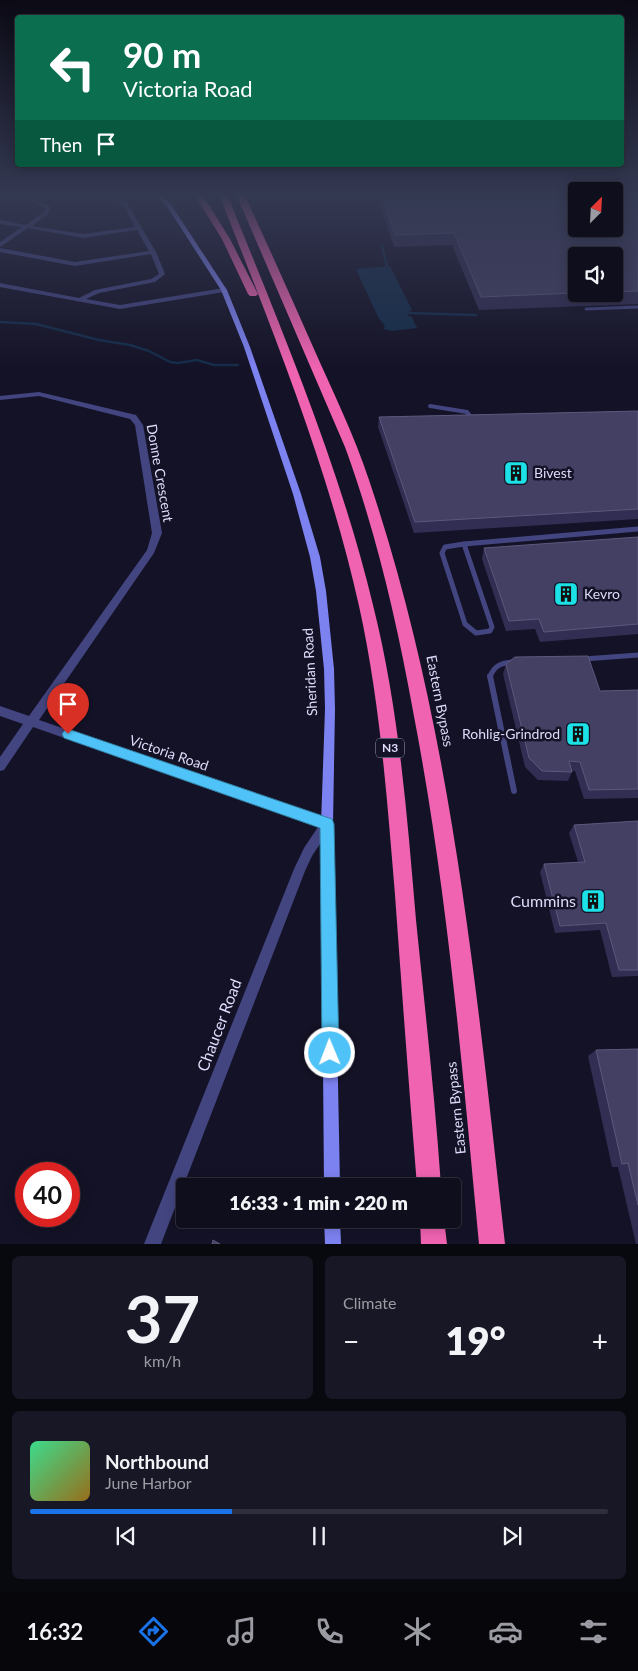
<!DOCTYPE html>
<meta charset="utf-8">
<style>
:root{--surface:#0f0e1c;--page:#181725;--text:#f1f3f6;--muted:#9b9ca3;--line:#2f2e3b;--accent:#1a73e8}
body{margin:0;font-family:Lato,sans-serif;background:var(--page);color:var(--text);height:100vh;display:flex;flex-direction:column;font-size:19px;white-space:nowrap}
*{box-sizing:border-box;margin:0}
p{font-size:16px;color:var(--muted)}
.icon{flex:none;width:28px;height:28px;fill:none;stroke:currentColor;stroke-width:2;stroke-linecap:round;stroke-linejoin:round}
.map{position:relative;height:1244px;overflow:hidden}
.details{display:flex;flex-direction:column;gap:12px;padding:12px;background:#08080f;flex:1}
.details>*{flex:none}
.top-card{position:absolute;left:15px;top:15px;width:609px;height:152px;border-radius:5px;box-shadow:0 2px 12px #0003,0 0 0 1px var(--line);background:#0b6e4f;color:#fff;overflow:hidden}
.needle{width:32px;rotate:24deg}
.controls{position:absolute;left:568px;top:182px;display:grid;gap:10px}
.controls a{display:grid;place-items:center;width:55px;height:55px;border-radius:5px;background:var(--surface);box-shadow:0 2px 12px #0003,0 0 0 1px var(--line);font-size:25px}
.speed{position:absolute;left:15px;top:1162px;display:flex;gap:10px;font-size:25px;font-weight:700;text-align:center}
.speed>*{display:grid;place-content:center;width:65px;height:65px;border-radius:50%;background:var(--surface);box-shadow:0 2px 12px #0003,0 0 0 1px var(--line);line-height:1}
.speed .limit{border:8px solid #d22;background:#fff;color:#111}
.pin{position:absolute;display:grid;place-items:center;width:42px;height:42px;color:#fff;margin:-51px -21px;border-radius:50% 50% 50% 0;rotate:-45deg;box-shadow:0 0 5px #0007}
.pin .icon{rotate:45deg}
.me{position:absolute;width:55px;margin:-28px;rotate:359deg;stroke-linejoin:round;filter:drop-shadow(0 0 4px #0008)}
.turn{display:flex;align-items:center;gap:18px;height:105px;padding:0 25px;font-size:22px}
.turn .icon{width:65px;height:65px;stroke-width:2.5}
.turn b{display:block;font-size:35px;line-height:42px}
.then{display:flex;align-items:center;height:48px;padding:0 25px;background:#0003;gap:10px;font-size:19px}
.big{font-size:38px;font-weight:800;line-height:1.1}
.details .card{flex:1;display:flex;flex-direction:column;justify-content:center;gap:8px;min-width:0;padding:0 18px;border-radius:8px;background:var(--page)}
.details .dial{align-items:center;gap:0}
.dial b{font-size:65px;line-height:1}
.song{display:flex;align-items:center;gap:15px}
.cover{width:60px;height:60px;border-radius:8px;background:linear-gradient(135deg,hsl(150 70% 55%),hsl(40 70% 35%))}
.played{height:5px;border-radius:2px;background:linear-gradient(90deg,var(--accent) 35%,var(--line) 35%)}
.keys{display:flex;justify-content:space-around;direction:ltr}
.heat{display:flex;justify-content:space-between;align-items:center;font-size:28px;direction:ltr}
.details .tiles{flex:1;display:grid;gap:12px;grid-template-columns:1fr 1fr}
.card:last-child{grid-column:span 2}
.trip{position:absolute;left:176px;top:1178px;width:285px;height:50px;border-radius:5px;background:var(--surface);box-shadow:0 2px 12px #0003,0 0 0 1px var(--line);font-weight:800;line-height:50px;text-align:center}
.dock{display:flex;height:80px;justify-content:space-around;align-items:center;background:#06060b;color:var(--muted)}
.dock .icon{width:35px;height:35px}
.dock .on{color:var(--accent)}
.dock b{font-size:22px;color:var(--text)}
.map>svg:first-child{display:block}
.water{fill:#142c49}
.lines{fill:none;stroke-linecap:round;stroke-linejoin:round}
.stream{stroke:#142c49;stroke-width:2.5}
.lane-far3{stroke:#434580;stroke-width:3}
.lane-far2{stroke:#434580;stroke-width:4}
.lane-far1{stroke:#434580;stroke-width:5}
.lane{stroke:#434580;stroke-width:6}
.street{fill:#434580;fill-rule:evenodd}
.secondary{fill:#7d82f1;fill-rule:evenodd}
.highway{fill:#ef63b0;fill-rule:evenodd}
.wall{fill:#322d52;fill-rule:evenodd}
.building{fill:#444064;stroke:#5c587c}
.route{fill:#4fc3f7;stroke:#337fa1}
.labels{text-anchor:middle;stroke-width:5;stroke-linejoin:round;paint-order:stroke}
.shield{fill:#141226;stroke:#a19fbb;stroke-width:1}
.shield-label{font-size:12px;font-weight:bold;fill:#dddcfb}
.street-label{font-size:14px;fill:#dddcfb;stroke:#141226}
.poi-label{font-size:14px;fill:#dddcfb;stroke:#141226;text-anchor:start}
.near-poi-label{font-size:16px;fill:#dddcfb;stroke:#141226;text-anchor:end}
.near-street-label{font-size:16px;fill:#dddcfb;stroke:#141226}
</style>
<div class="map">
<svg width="638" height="1244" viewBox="0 0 638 1244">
<rect width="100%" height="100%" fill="#141226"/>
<!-- water -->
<path class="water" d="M390,266L412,310L408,312L407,315L412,317L417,328L392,331L383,329L385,326L378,317L356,269Z"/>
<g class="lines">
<!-- stream -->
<g class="stream">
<path d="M382,246L387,267"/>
<path d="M407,313L476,315"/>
<path d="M0,322L36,324L99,340L130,345L149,351L170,362L178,363L197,360L214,365H238"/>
</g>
<!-- lane-far3 -->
<path class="lane-far3" d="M586,309L638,307"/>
<!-- lane-far2 -->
<path class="lane-far2" d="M430,406L467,412L472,419"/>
<!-- lane-far1 -->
<g class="lane-far1">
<path d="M464,544L492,627L490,631L476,633L465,624L442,553L445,547Z"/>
<path d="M464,544L638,529"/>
<path d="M584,659L638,655"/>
<path d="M490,677C494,665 503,662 515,662"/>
</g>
<!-- lane -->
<path class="lane" d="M490,676L514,791"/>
<!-- street -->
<g class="street">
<path d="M0,194L35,200L51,207L48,214L32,226L83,234L135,227L123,205L100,194H107L127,203L156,252L165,274L155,282L99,293L86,299L120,305L224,288L227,290L224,292L120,309L0,287V283L79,298L95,290L151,279L159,274L151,254L75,266L0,252V248L75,262L149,251L137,230L83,238L28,228L0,247V242L22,227L0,224V220L26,225L44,212L46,208L33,202L0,197Z"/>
<path d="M39,392L136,415L143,425L162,533L154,553L39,720L327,818L331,820L333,824L312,856L305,871L161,1244H144L294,869L304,848L318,827L33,727L4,770L0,771V757L23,724L0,716V706L29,716L147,550L152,533L135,425L130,419L39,396L0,400V396Z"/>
</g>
<!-- secondary -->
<g class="secondary">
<path d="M155,194H161L172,206L227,290L250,347L301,494L320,557L326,591L334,669L335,709L333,824L340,1186H324L321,824L325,709L324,669L316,591L310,557L293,494L244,347L221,290L168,208Z"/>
<path d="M324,1219H340L341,1244H325Z"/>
</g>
<!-- highway -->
<g class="highway">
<path d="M194,194H202L230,239L258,294L256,296H250L248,294L222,239Z"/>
<path d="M219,194H227C281,328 339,464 373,605C399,708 407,815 416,920C425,1009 435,1098 441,1186H417C409,1089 402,992 395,895C387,798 380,701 359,606C328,466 271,327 219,194Z"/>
<path d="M236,194H244C268,245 291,297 314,349C333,392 354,435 369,480C452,726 476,987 505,1244H479C462,1065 447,887 413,711C397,622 376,532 345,447Z"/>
<path d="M420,1219H444L447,1244H421Z"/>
</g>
</g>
<!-- wall -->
<g class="wall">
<path d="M638,194V304L479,310L452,245L394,247L381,207L382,195ZM614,256V294H576Z"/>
<path d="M638,411V519L414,533L378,427L379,417Z"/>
<path d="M638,537V634L540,642L535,629L506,631L482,559L484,548Z"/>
<path d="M506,664L600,691L638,690V798L584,799L575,771H572V772L568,781L538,780L525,767L503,674Z"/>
<path d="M638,821V976L612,977L600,930L555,933L540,872L544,864L578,862L569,833L574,825Z"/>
<path d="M638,1049V1244H636L618,1167H612L588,1056L596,1050Z"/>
</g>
<!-- building -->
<g class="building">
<path d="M421,194H576V229H614V194H638V291L614,292V256H576V293L481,297L454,233L395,235L382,195Z"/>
<path d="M638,411V509L415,522L379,417Z"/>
<path d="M638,537V624L544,632L539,619L509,621L484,548Z"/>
<path d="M588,656L600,691L638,690V789L589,790L580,762L569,761L572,772L542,771L529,758L506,664L515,657Z"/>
<path d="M638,821V970H619L606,923L560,926L544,864L585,862L574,825Z"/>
<path d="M638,1049V1205L628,1163L622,1164L596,1050Z"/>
<path d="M213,1240L220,1244H212Z"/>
</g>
<!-- sky -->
<linearGradient id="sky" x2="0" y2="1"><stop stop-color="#0b0a15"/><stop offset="0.53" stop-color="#343952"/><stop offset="1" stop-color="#343952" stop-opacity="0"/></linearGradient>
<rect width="638" height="368" fill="url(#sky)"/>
<!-- route -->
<path class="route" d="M68,729L332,819L334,824L339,1053L336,1059L330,1061L324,1059L322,1053L320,828L64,738L62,734L64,731Z"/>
<!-- icons -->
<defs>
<symbol id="building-square" viewBox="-11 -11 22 22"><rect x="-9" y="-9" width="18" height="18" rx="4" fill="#1ce2e7" stroke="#141226"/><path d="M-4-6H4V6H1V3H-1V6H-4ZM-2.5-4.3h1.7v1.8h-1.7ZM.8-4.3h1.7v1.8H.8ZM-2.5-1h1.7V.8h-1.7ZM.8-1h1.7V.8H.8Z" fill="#111"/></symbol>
</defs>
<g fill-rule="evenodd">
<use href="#building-square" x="502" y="459" width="28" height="28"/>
<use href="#building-square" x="552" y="580" width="28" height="28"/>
<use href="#building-square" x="564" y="720" width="28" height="28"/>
<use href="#building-square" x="579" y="887" width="28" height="28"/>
</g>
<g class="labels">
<!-- shield labels -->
<rect class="shield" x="376" y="738.5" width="28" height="19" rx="4"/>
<g class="shield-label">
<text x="390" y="752">N3</text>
</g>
<!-- street labels -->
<g class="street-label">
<text transform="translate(160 473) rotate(80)" y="5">Donne Crescent</text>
<text transform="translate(310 672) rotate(-93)" y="5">Sheridan Road</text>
<text transform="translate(440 701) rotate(79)" y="5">Eastern Bypass</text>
<text transform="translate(169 753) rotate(19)" y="5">Victoria Road</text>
<text transform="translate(456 1108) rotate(-96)" y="5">Eastern Bypass</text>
</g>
<!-- poi labels -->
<g class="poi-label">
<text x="534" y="478">Bivest</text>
<text x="584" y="599">Kevro</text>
<text x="560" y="739" text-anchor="end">Rohlig-Grindrod</text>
</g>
<!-- near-poi labels -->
<g class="near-poi-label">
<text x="576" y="907">Cummins</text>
</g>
<!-- near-street labels -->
<g class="near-street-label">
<text transform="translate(219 1025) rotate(-69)" y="6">Chaucer Road</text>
</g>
</g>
</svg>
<div class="controls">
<a><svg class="needle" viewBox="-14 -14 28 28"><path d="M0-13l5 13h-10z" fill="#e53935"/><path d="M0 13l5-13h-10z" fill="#9b9ca3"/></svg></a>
<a><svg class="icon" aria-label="sound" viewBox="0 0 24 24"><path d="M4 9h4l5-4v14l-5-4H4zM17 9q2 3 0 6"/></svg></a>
</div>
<div class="speed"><div class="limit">40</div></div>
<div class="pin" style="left:68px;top:734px;background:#d93025"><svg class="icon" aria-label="arrive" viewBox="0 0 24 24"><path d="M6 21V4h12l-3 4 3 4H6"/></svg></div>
<svg class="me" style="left:330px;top:1053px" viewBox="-20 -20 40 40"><circle r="17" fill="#4fc3f7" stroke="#fff" stroke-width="3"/><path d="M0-11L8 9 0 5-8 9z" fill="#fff"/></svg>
<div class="trip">16:33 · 1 min · 220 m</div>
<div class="top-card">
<div class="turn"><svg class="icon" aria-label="left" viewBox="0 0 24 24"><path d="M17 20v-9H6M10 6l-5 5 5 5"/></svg><div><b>90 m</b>Victoria Road</div></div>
<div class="then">Then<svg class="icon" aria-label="arrive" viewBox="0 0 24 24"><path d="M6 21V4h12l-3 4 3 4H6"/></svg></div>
</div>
</div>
<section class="details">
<div class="tiles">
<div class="card dial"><b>37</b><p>km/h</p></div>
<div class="card"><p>Climate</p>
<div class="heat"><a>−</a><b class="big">19°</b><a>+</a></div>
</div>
<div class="card">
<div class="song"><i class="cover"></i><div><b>Northbound</b><p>June Harbor</p></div></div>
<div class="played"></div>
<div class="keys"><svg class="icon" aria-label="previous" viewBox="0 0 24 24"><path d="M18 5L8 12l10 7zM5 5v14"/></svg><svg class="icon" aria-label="pause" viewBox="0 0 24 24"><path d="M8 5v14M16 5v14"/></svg><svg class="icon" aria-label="next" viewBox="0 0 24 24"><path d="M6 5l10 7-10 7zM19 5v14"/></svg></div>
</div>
</div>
</section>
<nav class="dock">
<b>16:32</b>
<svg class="icon on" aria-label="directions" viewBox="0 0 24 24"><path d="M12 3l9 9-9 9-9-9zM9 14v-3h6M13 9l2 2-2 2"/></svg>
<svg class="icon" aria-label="music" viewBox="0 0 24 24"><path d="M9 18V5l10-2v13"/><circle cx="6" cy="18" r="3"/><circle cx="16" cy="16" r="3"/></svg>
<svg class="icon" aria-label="phone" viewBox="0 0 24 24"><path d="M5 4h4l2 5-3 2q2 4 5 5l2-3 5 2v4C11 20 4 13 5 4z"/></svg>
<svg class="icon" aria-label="climate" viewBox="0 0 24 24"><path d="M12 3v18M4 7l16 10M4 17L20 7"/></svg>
<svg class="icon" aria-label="car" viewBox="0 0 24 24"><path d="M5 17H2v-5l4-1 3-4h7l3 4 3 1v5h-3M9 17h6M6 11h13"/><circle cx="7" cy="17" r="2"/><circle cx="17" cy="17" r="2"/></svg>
<svg class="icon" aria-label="filters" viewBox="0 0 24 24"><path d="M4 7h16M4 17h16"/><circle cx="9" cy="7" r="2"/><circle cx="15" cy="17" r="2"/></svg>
</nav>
